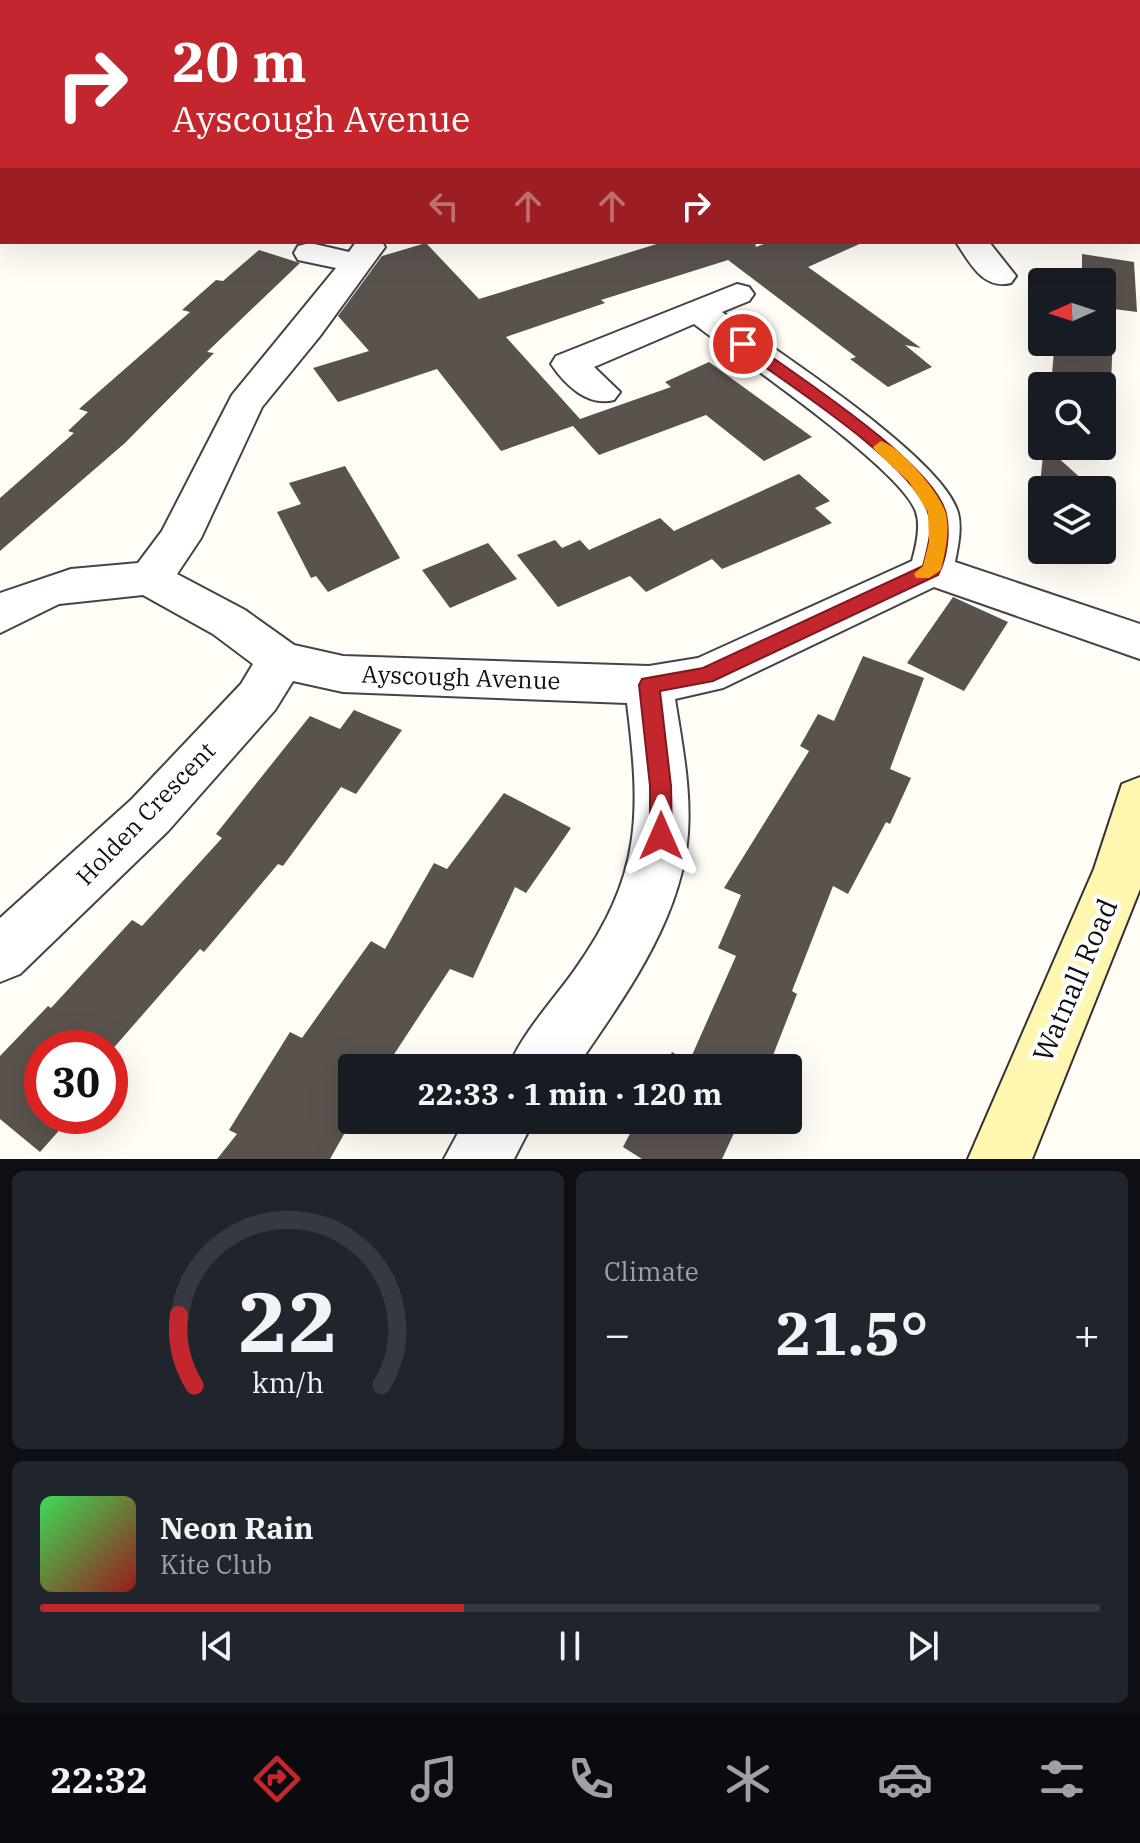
<!DOCTYPE html>
<meta charset="utf-8">
<style>
:root{--surface:#171b24;--page:#20242c;--text:#f1f3f6;--muted:#9ea1a6;--line:#363941;--accent:#c4262e}
body{margin:0;font-family:"IBM Plex Serif",serif;background:var(--page);color:var(--text);height:100vh;display:flex;flex-direction:column;font-size:30px;white-space:nowrap}
*{box-sizing:border-box;margin:0}
p{font-size:26px;color:var(--muted)}
.icon{flex:none;width:44px;height:44px;fill:none;stroke:currentColor;stroke-width:2;stroke-linecap:round;stroke-linejoin:round}
.map{position:relative;height:1159px;overflow:hidden}
.drawer{display:flex;flex-direction:column;gap:12px;padding:12px;background:#0d0f14;flex:1}
.drawer>*{flex:none}
.guide{position:absolute;left:0px;top:0px;width:1140px;height:244px;box-shadow:0 8px 32px #0002;background:#c4262e;color:#fff;overflow:hidden}
.needle{width:52px;rotate:267deg}
.controls{position:absolute;left:1028px;top:268px;display:grid;gap:16px}
.controls a{display:grid;place-items:center;width:88px;height:88px;border-radius:8px;background:var(--surface);box-shadow:0 8px 32px #0002;font-size:40px}
.speed{position:absolute;left:24px;top:1030px;display:flex;gap:16px;font-size:40px;font-weight:700;text-align:center}
.speed>*{display:grid;place-content:center;width:104px;height:104px;border-radius:50%;background:var(--surface);box-shadow:0 8px 32px #0002;line-height:1}
.speed .limit{border:12px solid #d22;background:#fff;color:#111}
.pin{position:absolute;display:grid;place-items:center;width:68px;height:68px;color:#fff;margin:-34px;border:4px solid #fff;border-radius:50%;box-shadow:0 2px 8px #0007}
.me{position:absolute;width:88px;margin:-44px;rotate:0deg;stroke-linejoin:round;filter:drop-shadow(0 0 6px #0008)}
.turn{display:flex;align-items:center;gap:28px;height:168px;padding:0 40px;font-size:36px}
.turn .icon{width:104px;height:104px;stroke-width:2.5}
.turn b{display:block;font-size:56px;line-height:68px}
.lanes{display:flex;align-items:center;height:76px;padding:0 40px;background:#0003;justify-content:center;gap:40px;direction:ltr}
.lanes .off{opacity:.35}
.big{font-size:60px;font-weight:800;line-height:1.1}
.drawer .tile{flex:1;display:flex;flex-direction:column;justify-content:center;gap:12px;min-width:0;padding:0 28px;border-radius:12px;background:var(--page)}
.drawer .dial{align-items:center;gap:0}
.dial svg{height:208px;overflow:visible;fill:none;stroke:var(--line);stroke-width:7;stroke-linecap:round;text-anchor:middle}
.dial text{fill:var(--text);stroke:none}
.song{display:flex;align-items:center;gap:24px}
.cover{width:96px;height:96px;border-radius:12px;background:linear-gradient(135deg,hsl(130 70% 55%),hsl(0 70% 35%))}
.played{height:8px;border-radius:4px;background:linear-gradient(90deg,var(--accent) 40%,var(--line) 40%)}
.keys{display:flex;justify-content:space-around;direction:ltr}
.heat{display:flex;justify-content:space-between;align-items:center;font-size:44px;direction:ltr}
.drawer .tiles{flex:1;display:grid;gap:12px;grid-template-columns:1fr 1fr}
.tile:last-child{grid-column:span 2}
.trip{position:absolute;left:338px;top:1054px;width:464px;height:80px;border-radius:8px;background:var(--surface);box-shadow:0 8px 32px #0002;font-weight:800;line-height:80px;text-align:center}
.tabs{display:flex;height:128px;justify-content:space-around;align-items:center;background:#090b0e;color:var(--muted)}
.tabs .icon{width:56px;height:56px}
.tabs .selected{color:var(--accent)}
.tabs b{font-size:36px;color:var(--text)}
.map>svg:first-child{display:block}
.farmland{fill:#f6f3d4}
.building{fill:#5a524d}
.lines{fill:none;stroke-linecap:round;stroke-linejoin:round}
.service-casing{stroke:#444;stroke-width:4}
.minor-casing{stroke:#444;stroke-width:4}
.secondary-casing{stroke:#333;stroke-width:4}
.service{fill:#fff;fill-rule:evenodd}
.minor{fill:#fff;fill-rule:evenodd}
.secondary{fill:#fff6b0;fill-rule:evenodd}
.route{fill:#c4262e;stroke:#7f191e;stroke-width:2}
.slow{fill:#f59e0b}
.labels{text-anchor:middle;stroke-width:8;stroke-linejoin:round;paint-order:stroke}
.street-label{font-size:24px;fill:#111;stroke:#fff}
.near-street-label{font-size:28px;fill:#111;stroke:#fff}
</style>
<div class="map">
<svg width="1140" height="1159" viewBox="0 0 1140 1159">
<rect width="100%" height="100%" fill="#fffdf5"/>
<!-- farmland -->
<path class="farmland" d="M538,0H1098L534,2Z"/>
<!-- building -->
<g class="building">
<path d="M663,242H755L756,247L769,242H864L808,267L921,348L905,345L932,367L888,387L850,359L856,357L728,260L601,300L605,303L506,337L580,419L671,387L665,382L709,362L812,437L764,461L706,415L599,455L573,426L501,451L437,369L338,402L313,368L369,351L338,316L382,256L426,243L479,299Z"/>
<path d="M259,250L300,263L207,352L214,353L125,443L0,551V498L74,433L68,431L88,412L79,409L190,312L182,310L216,280L223,281Z"/>
<path d="M1082,254L1134,262L1137,312L1114,309L1111,384L1052,373L1055,342H1102V282H1082Z"/>
<path d="M1044,446H1045L1094,490H1042V496L1039,494Z"/>
<path d="M345,466L400,558L328,592L316,576L311,578L277,512L301,504L289,483Z"/>
<path d="M799,474L830,501L815,508L832,523L722,569L712,559L646,592L630,576L558,607L517,555L555,540L562,548L580,540L589,550L660,518L674,531Z"/>
<path d="M488,543L517,579L450,608L422,570Z"/>
<path d="M953,597L1008,622L964,691L907,663Z"/>
<path d="M863,656L924,678L890,769L911,778L890,824L886,822L848,894L833,886L792,991L797,994L768,1068H664L672,1052L689,1062L736,956L718,948L741,895L724,888L809,751L800,746L818,714L834,721Z"/>
<path d="M354,710L402,730L356,794L341,787L283,866L278,864L204,952L200,949L110,1052V1048H42V1116H72L40,1152L0,1119V1056L48,1006L51,1008L132,920L142,926L222,838L216,834L310,716L340,729Z"/>
<path d="M504,793L571,828L526,893L515,887L473,978L450,969L385,1068H352V1120L330,1159H217L237,1134L229,1130L290,1032L302,1038L371,941L385,949L434,863L447,869Z"/>
<path d="M637,1120H740L722,1159H642L623,1147Z"/>
</g>
<g class="lines">
<defs>
<path id="service" d="M1124,0H1140V4L1123,2Z"/>
<g id="minor">
<rect x="0" y="140" width="2" height="18"/>
<rect x="1138" y="185" width="2" height="18"/>
<path d="M356,242H382L385,247L320,336L262,407L201,538L177,574L245,610L294,645L343,656L649,666L698,658L912,561C916,547 921,526 916,512C902,469 737,357 694,324L594,367L620,392L614,400C588,407 565,385 551,364L556,356L737,284L749,287L754,294L749,301L722,312C774,350 944,458 958,513C962,528 958,547 955,562L1140,624V659L934,587L723,688L675,699C682,743 691,788 688,833C682,920 623,999 576,1068H508C523,1032 551,1003 574,971C642,875 641,816 627,703L343,692L293,681L275,710L168,831L20,974L0,982V918L132,799L241,684L253,664L213,634L143,595L59,604L0,633V593L71,569L138,563L162,531L232,395L336,268L298,260L294,253L298,246L310,243L349,252Z"/>
<path d="M956,242H989L1016,276L1011,283C983,290 970,263 956,242Z"/>
<path d="M465,1120H534L514,1159H444Z"/>
</g>
<path id="secondary" d="M1140,777V889L1032,1159H968L1094,869L1122,784Z"/>
</defs>
<!-- service casing -->
<use href="#service" class="service-casing"/>
<!-- minor casing -->
<use href="#minor" class="minor-casing"/>
<!-- secondary casing -->
<use href="#secondary" class="secondary-casing"/>
<!-- service -->
<use href="#service" class="service"/>
<!-- minor -->
<use href="#minor" class="minor"/>
<!-- secondary -->
<use href="#secondary" class="secondary"/>
</g>
<!-- route -->
<path class="route" d="M738,341H749C794,374 934,463 946,514C950,532 947,558 938,575L713,681L660,691L671,786L672,836L669,843H653L650,836V786L639,685L642,679L703,668L923,566C927,550 934,528 928,512C910,461 784,382 738,348Z"/>
<!-- slow -->
<path class="slow" d="M881,441C901,447 941,494 946,514C950,533 945,552 941,570L929,578H916L914,574L923,566L929,542L928,512L909,482L875,450L873,447Z"/>
<g class="labels">
<!-- street labels -->
<g class="street-label">
<text transform="translate(461 678) rotate(2)" y="8">Ayscough Avenue</text>
<text transform="translate(146 814) rotate(-46)" y="8">Holden Crescent</text>
</g>
<!-- near-street labels -->
<g class="near-street-label">
<text transform="translate(1075 980) rotate(-67)" y="10">Watnall Road</text>
</g>
</g>
</svg>
<div class="controls">
<a><svg class="needle" viewBox="-14 -14 28 28"><path d="M0-13l5 13h-10z" fill="#e53935"/><path d="M0 13l5-13h-10z" fill="#9ea1a6"/></svg></a>
<a><svg class="icon" aria-label="search" viewBox="0 0 24 24"><circle cx="10" cy="10" r="6"/><path d="M15 15l6 6"/></svg></a>
<a><svg class="icon" aria-label="layers" viewBox="0 0 24 24"><path d="M12 4l9 5-9 5-9-5zM3 14l9 5 9-5"/></svg></a>
</div>
<div class="speed"><div class="limit">30</div></div>
<div class="pin" style="left:743px;top:344px;background:#d93025"><svg class="icon" aria-label="arrive" viewBox="0 0 24 24"><path d="M6 21V4h12l-3 4 3 4H6"/></svg></div>
<svg class="me" style="left:661px;top:836px" viewBox="-20 -20 40 40"><path d="M0-17L14 15 0 8-14 15z" fill="#c4262e" stroke="#fff" stroke-width="4"/></svg>
<div class="trip">22:33 · 1 min · 120 m</div>
<div class="guide">
<div class="turn"><svg class="icon" aria-label="right" viewBox="0 0 24 24"><path d="M7 20v-9h11M14 6l5 5-5 5"/></svg><div><b>20 m</b>Ayscough Avenue</div></div>
<div class="lanes"><svg class="icon off" aria-label="left" viewBox="0 0 24 24"><path d="M17 20v-9H6M10 6l-5 5 5 5"/></svg><svg class="icon off" aria-label="ahead" viewBox="0 0 24 24"><path d="M12 20V5M6 11l6-6 6 6"/></svg><svg class="icon off" aria-label="ahead" viewBox="0 0 24 24"><path d="M12 20V5M6 11l6-6 6 6"/></svg><svg class="icon" aria-label="right" viewBox="0 0 24 24"><path d="M7 20v-9h11M14 6l5 5-5 5"/></svg></div>
</div>
</div>
<section class="drawer">
<div class="tiles">
<div class="tile dial"><svg viewBox="0 0 100 80">
<path d="M14 69A42 42 0 1 1 86 69"/>
<path d="M14 69A42 42 0 0 1 8 42" stroke="#c4262e"/>
<text x="50" y="56" font-size="32" font-weight="700">22</text>
<text x="50" y="72" font-size="11">km/h</text>
</svg></div>
<div class="tile"><p>Climate</p>
<div class="heat"><a>−</a><b class="big">21.5°</b><a>+</a></div>
</div>
<div class="tile">
<div class="song"><i class="cover"></i><div><b>Neon Rain</b><p>Kite Club</p></div></div>
<div class="played"></div>
<div class="keys"><svg class="icon" aria-label="previous" viewBox="0 0 24 24"><path d="M18 5L8 12l10 7zM5 5v14"/></svg><svg class="icon" aria-label="pause" viewBox="0 0 24 24"><path d="M8 5v14M16 5v14"/></svg><svg class="icon" aria-label="next" viewBox="0 0 24 24"><path d="M6 5l10 7-10 7zM19 5v14"/></svg></div>
</div>
</div>
</section>
<nav class="tabs">
<b>22:32</b>
<svg class="icon selected" aria-label="directions" viewBox="0 0 24 24"><path d="M12 3l9 9-9 9-9-9zM9 14v-3h6M13 9l2 2-2 2"/></svg>
<svg class="icon" aria-label="music" viewBox="0 0 24 24"><path d="M9 18V5l10-2v13"/><circle cx="6" cy="18" r="3"/><circle cx="16" cy="16" r="3"/></svg>
<svg class="icon" aria-label="phone" viewBox="0 0 24 24"><path d="M5 4h4l2 5-3 2q2 4 5 5l2-3 5 2v4C11 20 4 13 5 4z"/></svg>
<svg class="icon" aria-label="climate" viewBox="0 0 24 24"><path d="M12 3v18M4 7l16 10M4 17L20 7"/></svg>
<svg class="icon" aria-label="car" viewBox="0 0 24 24"><path d="M5 17H2v-5l4-1 3-4h7l3 4 3 1v5h-3M9 17h6M6 11h13"/><circle cx="7" cy="17" r="2"/><circle cx="17" cy="17" r="2"/></svg>
<svg class="icon" aria-label="filters" viewBox="0 0 24 24"><path d="M4 7h16M4 17h16"/><circle cx="9" cy="7" r="2"/><circle cx="15" cy="17" r="2"/></svg>
</nav>
